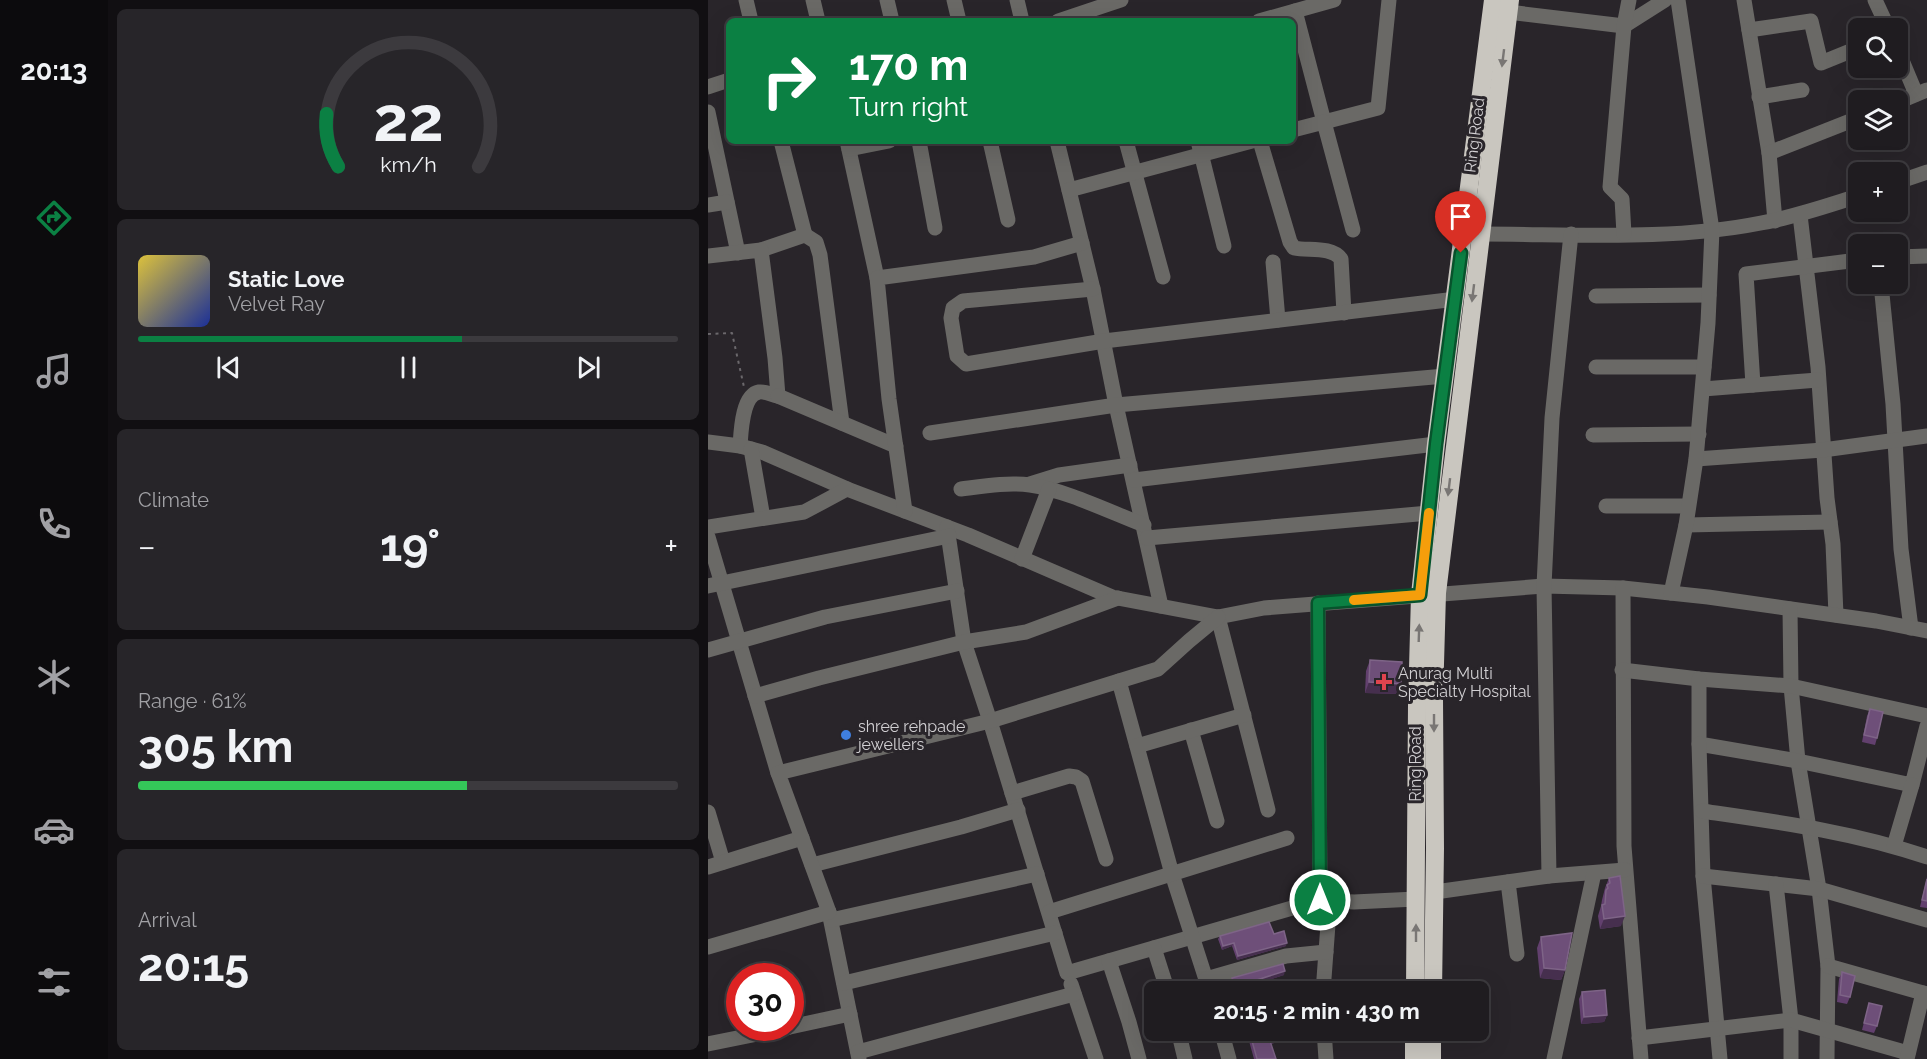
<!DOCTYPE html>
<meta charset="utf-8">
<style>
:root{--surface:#1f1c20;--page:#272529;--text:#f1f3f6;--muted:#a1a1a5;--line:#3c3a3e;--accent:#0b8043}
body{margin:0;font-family:Raleway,sans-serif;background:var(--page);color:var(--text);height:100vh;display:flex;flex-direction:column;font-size:22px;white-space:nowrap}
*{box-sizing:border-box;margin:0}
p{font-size:20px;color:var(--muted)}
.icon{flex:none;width:33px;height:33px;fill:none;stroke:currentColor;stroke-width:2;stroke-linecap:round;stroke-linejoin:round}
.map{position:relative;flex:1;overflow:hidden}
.drawer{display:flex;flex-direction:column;gap:9px;padding:9px;background:#110f12;width:600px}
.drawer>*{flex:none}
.guide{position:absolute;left:18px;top:18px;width:570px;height:126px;border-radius:9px;box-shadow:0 6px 24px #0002,0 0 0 2px var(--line);background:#0b8043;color:#fff;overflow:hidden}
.buttons{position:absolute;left:1140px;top:18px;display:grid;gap:12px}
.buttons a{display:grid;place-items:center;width:60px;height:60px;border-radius:9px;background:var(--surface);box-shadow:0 6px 24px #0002,0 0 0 2px var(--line);font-size:30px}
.speed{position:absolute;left:18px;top:963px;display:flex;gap:12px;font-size:30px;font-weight:700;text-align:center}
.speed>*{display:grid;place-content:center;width:78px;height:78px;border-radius:50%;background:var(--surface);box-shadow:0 6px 24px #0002,0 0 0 2px var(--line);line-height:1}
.speed .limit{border:9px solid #d22;background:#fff;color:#111}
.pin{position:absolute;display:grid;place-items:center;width:51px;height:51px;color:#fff;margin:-62px -26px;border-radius:50% 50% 50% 0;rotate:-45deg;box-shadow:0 0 6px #0007}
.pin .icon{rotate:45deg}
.me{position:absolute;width:66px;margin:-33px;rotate:0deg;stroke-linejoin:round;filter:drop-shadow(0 0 4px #0008)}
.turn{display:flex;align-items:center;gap:21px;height:126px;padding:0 24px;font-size:27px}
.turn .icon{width:78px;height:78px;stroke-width:2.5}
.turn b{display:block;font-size:42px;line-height:51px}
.big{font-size:45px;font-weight:700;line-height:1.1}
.drawer .card{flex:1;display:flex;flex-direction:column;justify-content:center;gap:9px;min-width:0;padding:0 21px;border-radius:9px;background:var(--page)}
.drawer .dial{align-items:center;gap:0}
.dial svg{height:156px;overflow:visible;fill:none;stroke:var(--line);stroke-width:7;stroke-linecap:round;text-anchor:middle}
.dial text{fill:var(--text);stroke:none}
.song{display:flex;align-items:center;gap:18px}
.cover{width:72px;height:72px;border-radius:9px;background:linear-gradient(135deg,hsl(50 70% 55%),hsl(230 70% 35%))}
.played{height:6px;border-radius:3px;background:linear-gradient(90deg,var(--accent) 60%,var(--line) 60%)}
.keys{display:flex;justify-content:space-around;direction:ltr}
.heat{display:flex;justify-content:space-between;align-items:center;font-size:33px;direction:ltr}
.charge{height:9px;border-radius:4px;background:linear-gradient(90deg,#34c759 61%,var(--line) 0)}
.trip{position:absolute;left:436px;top:981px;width:345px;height:60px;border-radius:9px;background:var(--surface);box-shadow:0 6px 24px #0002,0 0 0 2px var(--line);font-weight:700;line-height:60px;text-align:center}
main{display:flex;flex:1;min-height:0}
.menu{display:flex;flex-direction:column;width:108px;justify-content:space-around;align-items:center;background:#0c0b0d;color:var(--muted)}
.menu .icon{width:42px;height:42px}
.menu .selected{color:var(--accent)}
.menu b{font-size:27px;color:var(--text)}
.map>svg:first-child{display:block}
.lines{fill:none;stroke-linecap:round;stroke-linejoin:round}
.path{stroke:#6b686c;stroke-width:2;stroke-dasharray:3 4.5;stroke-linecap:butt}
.minor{stroke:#6a6966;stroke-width:15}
.highway{stroke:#c9c6bf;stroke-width:18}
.wall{fill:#62406e}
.shaded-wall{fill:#462f4e}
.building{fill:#6e4f79;stroke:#7e6487;stroke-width:1.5}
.oneway{fill:#797674}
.route-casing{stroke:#07532c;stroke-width:15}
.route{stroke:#0b8043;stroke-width:10}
.slow{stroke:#f59e0b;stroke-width:10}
.health-dot{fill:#e0444e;stroke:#29252a;stroke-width:2}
.shop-dot{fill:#3f7fe0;stroke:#29252a;stroke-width:2}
.labels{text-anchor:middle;stroke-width:6;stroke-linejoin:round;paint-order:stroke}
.street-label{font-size:16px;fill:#d2d0d3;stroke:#29252a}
.poi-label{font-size:16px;fill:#d2d0d3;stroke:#29252a;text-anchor:start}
</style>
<main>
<nav class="menu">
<b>20:13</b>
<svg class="icon selected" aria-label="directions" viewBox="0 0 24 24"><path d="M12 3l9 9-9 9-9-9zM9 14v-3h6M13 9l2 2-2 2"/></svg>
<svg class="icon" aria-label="music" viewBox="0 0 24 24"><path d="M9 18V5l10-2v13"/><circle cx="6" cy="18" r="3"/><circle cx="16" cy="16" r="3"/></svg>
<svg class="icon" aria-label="phone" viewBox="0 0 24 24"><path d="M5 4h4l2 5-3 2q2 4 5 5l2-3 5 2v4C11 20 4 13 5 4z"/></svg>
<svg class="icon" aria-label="climate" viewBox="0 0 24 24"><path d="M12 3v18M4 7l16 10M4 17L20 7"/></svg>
<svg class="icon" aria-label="car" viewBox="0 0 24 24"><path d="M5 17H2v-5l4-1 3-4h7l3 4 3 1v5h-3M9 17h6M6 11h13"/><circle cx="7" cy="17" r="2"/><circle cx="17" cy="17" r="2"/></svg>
<svg class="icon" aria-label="filters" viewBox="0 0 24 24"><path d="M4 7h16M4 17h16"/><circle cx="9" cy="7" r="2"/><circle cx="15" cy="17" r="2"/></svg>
</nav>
<section class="drawer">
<div class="card dial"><svg viewBox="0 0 100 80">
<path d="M14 69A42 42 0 1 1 86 69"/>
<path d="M14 69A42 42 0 0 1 8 42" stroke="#0b8043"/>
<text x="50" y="56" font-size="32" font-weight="700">22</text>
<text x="50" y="72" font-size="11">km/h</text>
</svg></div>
<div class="card">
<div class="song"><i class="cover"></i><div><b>Static Love</b><p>Velvet Ray</p></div></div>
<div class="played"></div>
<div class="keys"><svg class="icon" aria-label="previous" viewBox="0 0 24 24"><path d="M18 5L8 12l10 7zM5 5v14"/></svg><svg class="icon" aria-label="pause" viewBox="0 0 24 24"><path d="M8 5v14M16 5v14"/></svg><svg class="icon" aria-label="next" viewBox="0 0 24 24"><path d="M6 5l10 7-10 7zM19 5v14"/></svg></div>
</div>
<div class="card"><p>Climate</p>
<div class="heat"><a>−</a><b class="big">19°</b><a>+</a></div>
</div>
<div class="card"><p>Range · 61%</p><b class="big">305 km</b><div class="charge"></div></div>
<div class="card"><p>Arrival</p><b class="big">20:15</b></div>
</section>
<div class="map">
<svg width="1219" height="1059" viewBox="0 0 1219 1059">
<rect width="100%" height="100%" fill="#29252a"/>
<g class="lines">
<!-- path -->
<path class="path" d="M0,334L24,333L36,387"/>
<!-- minor -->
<g class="minor">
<path d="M38,0L43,21"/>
<path d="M105,0L110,21"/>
<path d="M179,0L184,21"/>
<path d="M246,0L251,21"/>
<path d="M309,0L314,21"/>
<path d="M1036,0L1061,153"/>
<path d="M1167,0L1180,28"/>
<path d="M587,11L616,122L670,108L681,0"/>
<path d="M800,12L916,26L957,0"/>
<path d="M350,21L413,0"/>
<path d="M551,21L626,0"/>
<path d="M1041,30L1103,21L1113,63L1150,48"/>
<path d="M1190,51L1208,94"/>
<path d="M0,87L21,80"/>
<path d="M1051,97L1094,90"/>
<path d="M1190,102L1219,90"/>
<path d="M0,112L30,253"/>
<path d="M585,130L616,122L645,230"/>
<path d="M139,141L169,278"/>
<path d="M211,141L227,228"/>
<path d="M282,141L300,220"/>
<path d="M349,141L385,289L408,405L453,606"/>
<path d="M418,141L455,277"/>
<path d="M490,141L516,246"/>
<path d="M552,141L582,242L586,248C601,251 623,246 633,259L636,313"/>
<path d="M141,149L181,141"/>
<path d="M1190,182L1219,172"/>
<path d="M361,190L544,141"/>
<path d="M0,205L19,202"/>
<path d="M1092,215L1110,367L1119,498L1125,544L1128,615"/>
<path d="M1067,221L1061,153L1150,118"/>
<path d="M773,234C866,234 962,241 1053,223C1087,217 1118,206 1150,196"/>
<path d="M916,234L914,199L902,187L916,26L921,0"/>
<path d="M97,235L108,242L112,255L134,423"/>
<path d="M53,250L97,235L73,141"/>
<path d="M0,256L53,250L67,358L70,396C64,395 57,391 51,392C34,395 33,432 32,446"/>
<path d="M1190,257L1219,256"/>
<path d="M565,262L570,320"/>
<path d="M1173,284L1185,404L1193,549L1203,628"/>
<path d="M385,289L255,301L245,308L243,318L249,356L258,364L396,341L748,299"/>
<path d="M888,296L1001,295"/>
<path d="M888,367H996"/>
<path d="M1045,385L1038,274L1150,260"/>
<path d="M995,389L1110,380"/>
<path d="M70,396L188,446"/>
<path d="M222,433L408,405L737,376"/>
<path d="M885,435L991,434"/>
<path d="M0,442L32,446L54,452L139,489L260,535L404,597L510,617L556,608L836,586L915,588L1000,597L1168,621L1219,631"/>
<path d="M43,449L55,518"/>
<path d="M988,459L1115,450L1219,436"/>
<path d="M426,480L728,444"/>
<path d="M322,484L351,475L422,465"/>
<path d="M253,489C276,486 300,482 322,485C357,490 402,512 436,525"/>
<path d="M898,506H980"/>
<path d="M197,511L181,399L169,278L326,257L374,243"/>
<path d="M978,525L1122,522"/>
<path d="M0,527L96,512L139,489"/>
<path d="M239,527L256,642L282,721L359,973L612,900L610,603"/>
<path d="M0,537L70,773"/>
<path d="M439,538L721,513"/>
<path d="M314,559L341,489"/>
<path d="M0,586L241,536"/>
<path d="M915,588L916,846L933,1059"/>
<path d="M963,593L978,525L988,459L1000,323L1004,230L970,0"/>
<path d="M1082,609L1083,686L1090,761L1111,889L1120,966L1119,1059"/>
<path d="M510,617L560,810"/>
<path d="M0,650L117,617L249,591"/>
<path d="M914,670L991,679L1083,686L1219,716"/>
<path d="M991,679V744L1090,761L1204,785L1219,726"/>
<path d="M411,681L464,874L502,992"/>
<path d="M47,696L111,678L256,642L318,632L410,598"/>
<path d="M483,730L509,821"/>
<path d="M991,744L995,876L1012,1059"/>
<path d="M429,746L536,715"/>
<path d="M304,793L361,776L368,777L374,781L398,859"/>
<path d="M994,811C1070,822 1146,832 1219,857"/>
<path d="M0,812L15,862"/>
<path d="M1186,846L1204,785"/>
<path d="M104,865L253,827L310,810"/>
<path d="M0,867L94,838"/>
<path d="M841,876L836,586L844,418L863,234"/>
<path d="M995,876L1111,889L1219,920"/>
<path d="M800,882L809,954"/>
<path d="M1068,884L1083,1020V1059"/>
<path d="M727,892L841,876L917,870"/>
<path d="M612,900L646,902L708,899"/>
<path d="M612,900L621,911L615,992"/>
<path d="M121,912L151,1059"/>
<path d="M341,912L579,838"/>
<path d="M123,920L329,874"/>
<path d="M0,947L121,912L70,773L282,721L450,669L481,641L510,617"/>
<path d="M446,948L460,992"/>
<path d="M401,961L421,1022L431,1059"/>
<path d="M1120,966L1215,993"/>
<path d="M498,979L578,956L618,952"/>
<path d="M136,983L347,933"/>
<path d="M363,984L388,1059"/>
<path d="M82,1027L142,1014"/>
<path d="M470,1030L477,1059"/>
<path d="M513,1030L521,1059"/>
<path d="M616,1030L618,1059"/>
<path d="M931,1038L1083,1020L1200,1053"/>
<path d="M0,1044L79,1028"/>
<path d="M150,1052L366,994"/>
<path d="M846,1059L886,873"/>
<path d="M1199,1059L1215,993L1219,994"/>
</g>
<!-- highway -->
<g class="highway">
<path d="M707,992L709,705L712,595L728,444L785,0"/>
<path d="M725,992L727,848L726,699L729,593L802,0"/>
<path d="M706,1059V1030"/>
<path d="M724,1059V1030"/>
</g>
</g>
<!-- wall -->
<g class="wall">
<path d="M662,660L690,694L657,693L658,671Z"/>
<path d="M1162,709L1169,738L1167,745L1154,742L1159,716Z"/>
<path d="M1219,877V908L1212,907Z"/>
<path d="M901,878L913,926L892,929L890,916L893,906L894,900L897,888Z"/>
<path d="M566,934L578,946L529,960L524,946L514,950L510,939L512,936Z"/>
<path d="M833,937L857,970L853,980L832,978L829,948Z"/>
<path d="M1134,972L1142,997L1139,1004L1129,1002L1131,979Z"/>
<path d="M576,975L526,991L523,982L524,978Z"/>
<path d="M874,992L899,1015L896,1022L873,1024L871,999Z"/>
<path d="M1161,1003L1169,1026L1166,1033L1154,1030Z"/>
<path d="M538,1030H573L575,1037L573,1041L563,1044L568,1059H546Z"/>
</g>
<!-- shaded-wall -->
<g class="shaded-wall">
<path d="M661,682L693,684L690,694L657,693Z"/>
<path d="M917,916L913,926L892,929L896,919Z"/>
<path d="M526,943L524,946L514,950L515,946Z"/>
<path d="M579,943L578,946L529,960L530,956Z"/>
<path d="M836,968L857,970L853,980L832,978Z"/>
<path d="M577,971L576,975L526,991L527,987Z"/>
<path d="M899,1015L896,1022L873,1024L876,1017Z"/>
<path d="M575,1037L573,1041L561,1044L562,1041Z"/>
</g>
<!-- building -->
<g class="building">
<path d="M662,660L694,662L693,684L661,682Z"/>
<path d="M1162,709L1175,712L1169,738L1156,735Z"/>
<path d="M912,876L917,916L896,919L894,905L897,904L898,890L900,888L899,885L902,883L901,878Z"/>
<path d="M1219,879V901L1214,900Z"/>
<path d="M561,922L566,934L576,931L579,943L530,956L526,943L515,946L512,936Z"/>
<path d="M864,933L857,970L836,968L833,937Z"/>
<path d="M575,964L577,971L527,987L524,978Z"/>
<path d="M1134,972L1147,976L1142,997L1132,995Z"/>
<path d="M897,990L899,1015L876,1017L874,992Z"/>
<path d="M1161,1003L1174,1006L1169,1026L1156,1023Z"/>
<path d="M541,1030H573L575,1037L562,1041L568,1059H549Z"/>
</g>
<!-- one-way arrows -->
<defs><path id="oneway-solid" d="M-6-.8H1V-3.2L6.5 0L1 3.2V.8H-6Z" transform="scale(1.5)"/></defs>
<g class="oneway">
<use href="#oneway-solid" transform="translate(795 58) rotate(97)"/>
<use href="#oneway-solid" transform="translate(765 293) rotate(97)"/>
<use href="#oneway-solid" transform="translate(741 487) rotate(97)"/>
<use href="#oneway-solid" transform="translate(711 633) rotate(-88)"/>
<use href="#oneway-solid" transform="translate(726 723) rotate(90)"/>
<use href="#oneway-solid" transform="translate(708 933) rotate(-90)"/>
</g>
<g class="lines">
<defs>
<path id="route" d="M612,900L610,603L712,595L728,444L753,253"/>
</defs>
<!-- route casing -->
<use href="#route" class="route-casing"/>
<!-- route -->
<use href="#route" class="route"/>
<!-- slow -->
<path class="slow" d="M646,600L712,595L721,513"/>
</g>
<!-- markers -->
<path class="health-dot" d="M673 673h6v6h6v6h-6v6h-6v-6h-6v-6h6z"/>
<circle class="shop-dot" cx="138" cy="735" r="6"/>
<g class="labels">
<!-- street labels -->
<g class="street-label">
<text transform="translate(766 135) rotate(-83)" y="6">Ring Road</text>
<text transform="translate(707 764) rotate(-90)" y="6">Ring Road</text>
</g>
<!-- poi labels -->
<g class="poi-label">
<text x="690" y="679">Anurag Multi<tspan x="690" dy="18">Specialty Hospital</tspan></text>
<text x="150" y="732">shree rehpade<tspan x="150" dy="18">jewellers</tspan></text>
</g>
</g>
</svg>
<div class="buttons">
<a><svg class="icon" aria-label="search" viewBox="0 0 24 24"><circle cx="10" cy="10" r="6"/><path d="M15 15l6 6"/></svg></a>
<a><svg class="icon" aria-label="layers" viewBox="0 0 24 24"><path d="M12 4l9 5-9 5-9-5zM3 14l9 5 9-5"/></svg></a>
<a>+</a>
<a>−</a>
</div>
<div class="speed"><div class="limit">30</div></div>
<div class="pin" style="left:753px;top:253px;background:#d93025"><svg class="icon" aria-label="arrive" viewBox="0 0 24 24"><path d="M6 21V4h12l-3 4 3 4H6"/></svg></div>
<svg class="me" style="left:612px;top:900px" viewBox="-20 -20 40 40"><circle r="17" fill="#0b8043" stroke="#fff" stroke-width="3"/><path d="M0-11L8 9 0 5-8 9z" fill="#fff"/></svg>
<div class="trip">20:15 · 2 min · 430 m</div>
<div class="guide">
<div class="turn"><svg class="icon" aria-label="right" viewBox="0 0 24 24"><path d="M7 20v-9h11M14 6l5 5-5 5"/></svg><div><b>170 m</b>Turn right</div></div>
</div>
</div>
</main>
